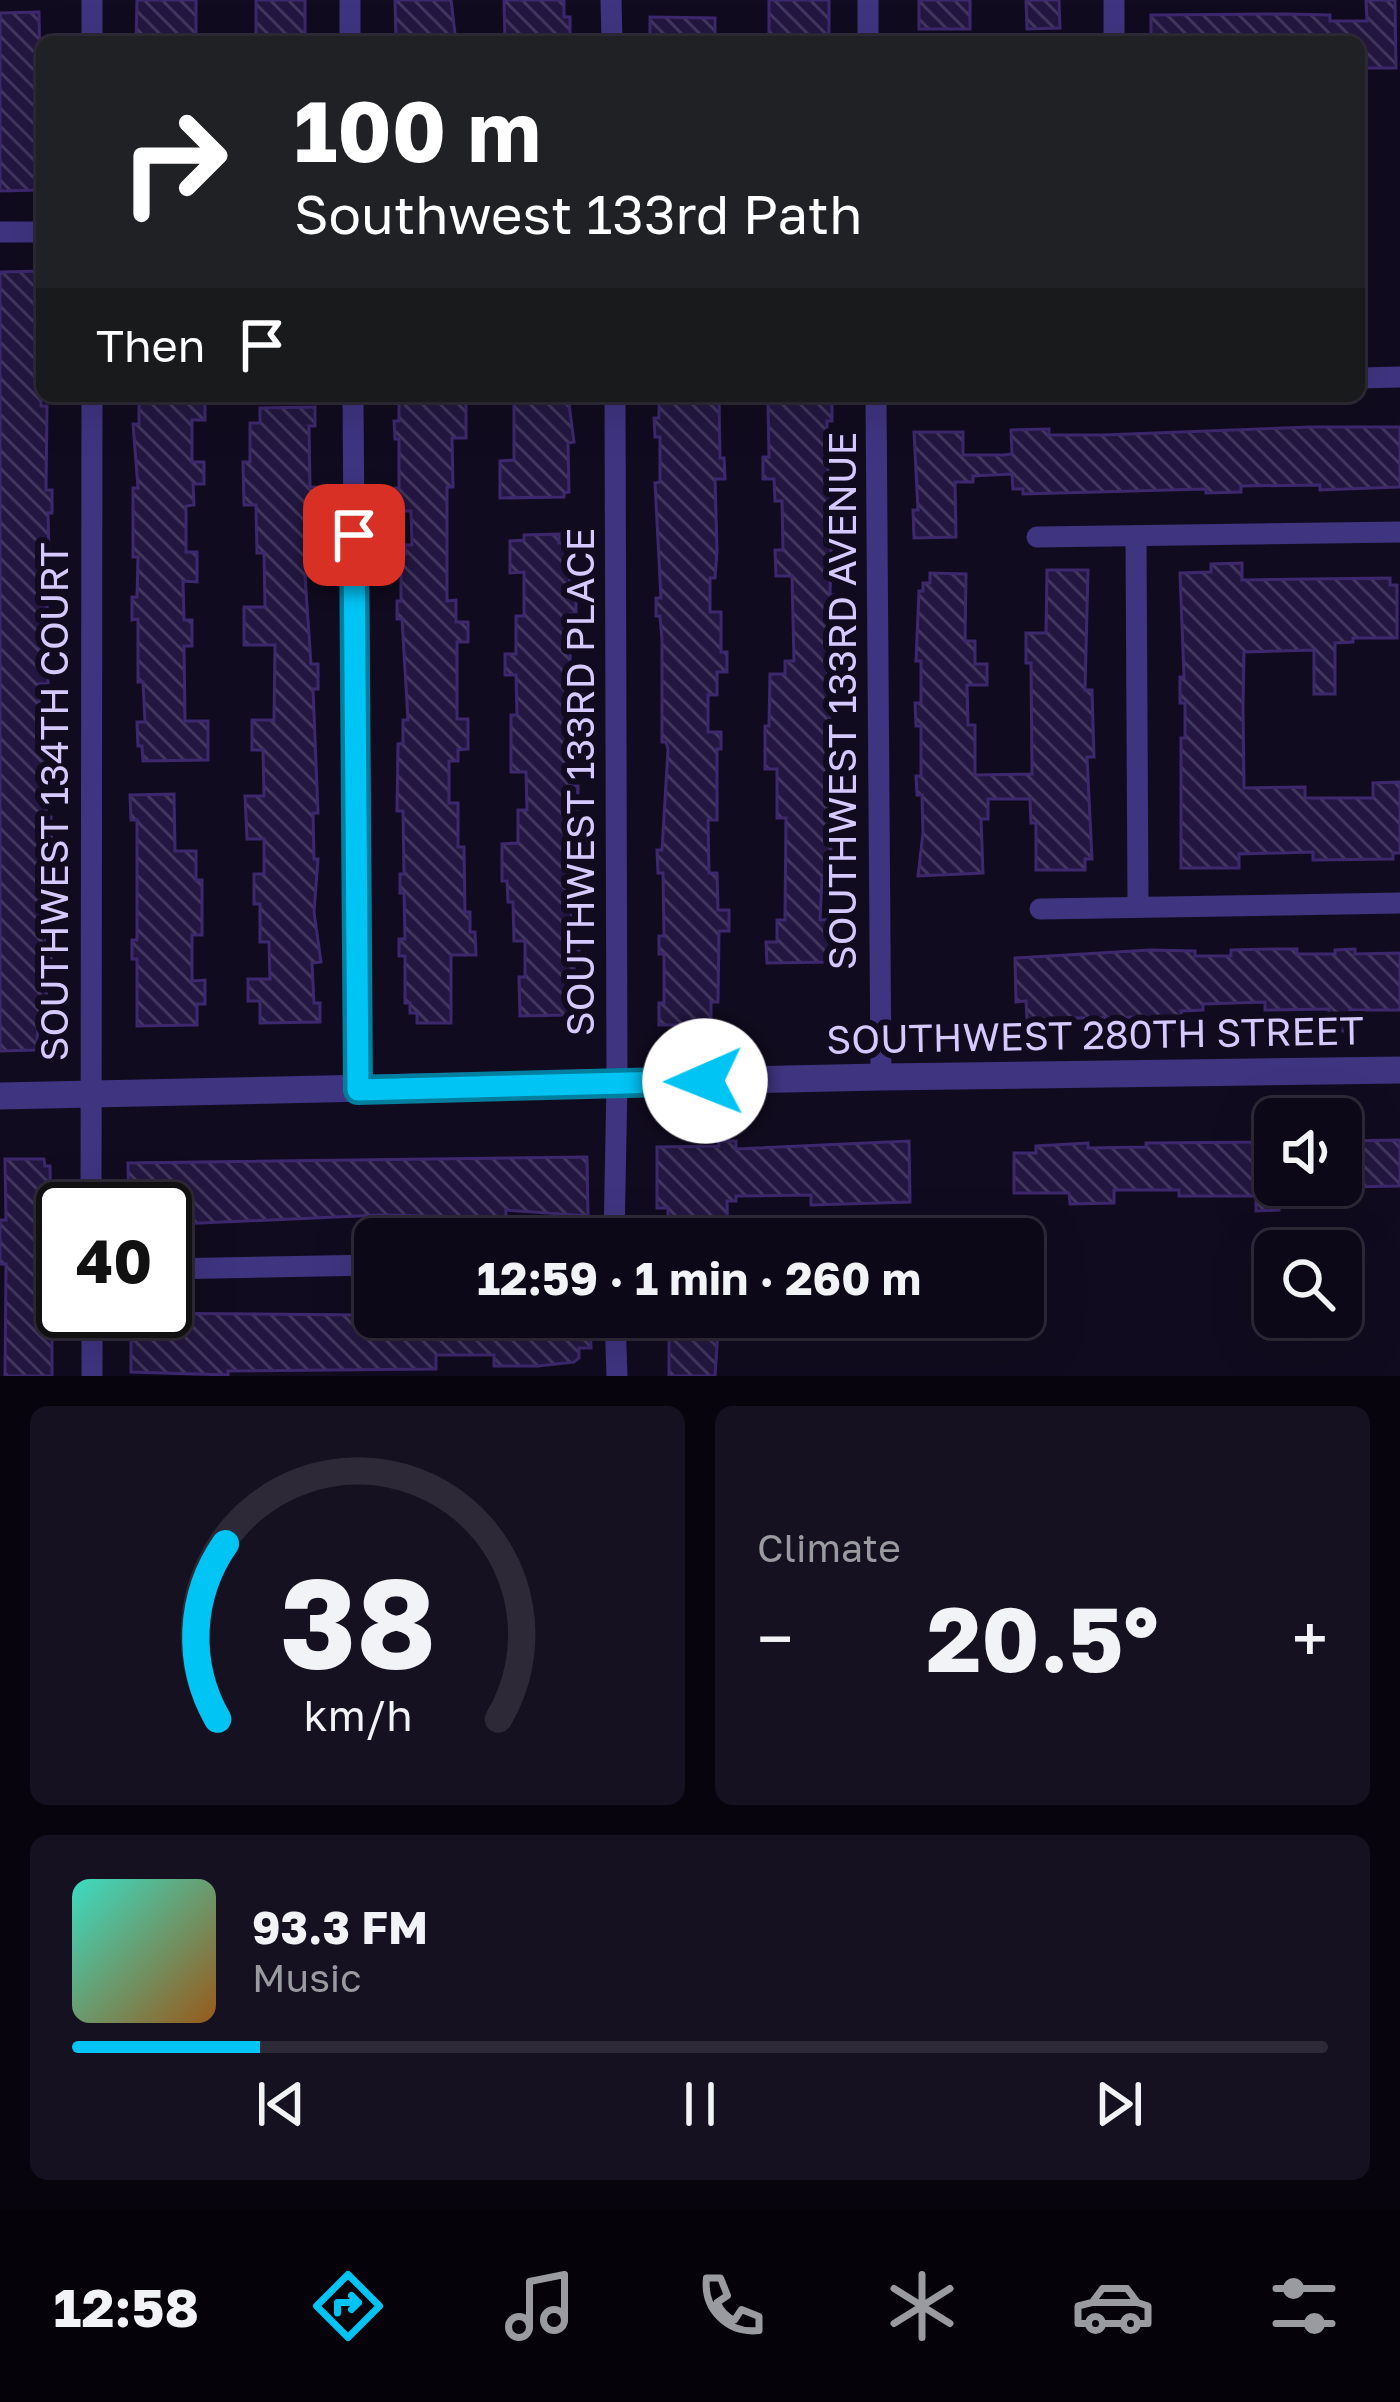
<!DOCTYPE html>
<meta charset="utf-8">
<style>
:root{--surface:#0d0817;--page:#161120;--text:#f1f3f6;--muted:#9a9aa1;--line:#2d2936;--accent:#00c4f4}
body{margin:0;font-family:"Golos Text",sans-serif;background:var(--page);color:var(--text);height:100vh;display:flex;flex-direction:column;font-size:45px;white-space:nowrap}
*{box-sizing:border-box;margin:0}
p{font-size:39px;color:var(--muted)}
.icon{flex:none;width:66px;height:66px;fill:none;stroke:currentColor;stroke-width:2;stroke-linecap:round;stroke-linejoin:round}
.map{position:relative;height:1376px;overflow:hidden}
.side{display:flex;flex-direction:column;gap:30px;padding:30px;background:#07040d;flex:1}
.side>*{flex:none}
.top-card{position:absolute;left:36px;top:36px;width:1329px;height:366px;border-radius:18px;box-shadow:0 12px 48px #0002,0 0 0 3px var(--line);background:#202124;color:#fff;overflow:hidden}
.tools{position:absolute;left:1254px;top:1098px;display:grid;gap:24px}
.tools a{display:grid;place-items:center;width:108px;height:108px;border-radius:18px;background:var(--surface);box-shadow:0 12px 48px #0002,0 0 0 3px var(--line);font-size:60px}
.speed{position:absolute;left:36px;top:1182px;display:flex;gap:24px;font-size:60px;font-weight:700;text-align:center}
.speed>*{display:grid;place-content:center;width:156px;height:156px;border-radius:50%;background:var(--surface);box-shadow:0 12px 48px #0002,0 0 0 3px var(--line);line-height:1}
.speed .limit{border:6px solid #111;border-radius:18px;background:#fff;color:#111}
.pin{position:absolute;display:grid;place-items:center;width:102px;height:102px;color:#fff;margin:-51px;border-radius:24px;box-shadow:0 6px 18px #0006}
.me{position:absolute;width:132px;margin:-66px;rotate:269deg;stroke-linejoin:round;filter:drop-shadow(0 0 9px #0008)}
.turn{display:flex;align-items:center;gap:42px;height:252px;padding:0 60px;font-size:54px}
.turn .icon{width:156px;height:156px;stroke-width:2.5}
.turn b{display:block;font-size:84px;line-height:102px}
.then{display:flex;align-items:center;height:114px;padding:0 60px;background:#0003;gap:24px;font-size:45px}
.big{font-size:90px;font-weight:700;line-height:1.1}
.side .tile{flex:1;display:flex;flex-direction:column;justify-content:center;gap:18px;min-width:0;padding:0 42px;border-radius:18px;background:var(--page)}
.side .dial{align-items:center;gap:0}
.dial svg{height:312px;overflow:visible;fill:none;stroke:var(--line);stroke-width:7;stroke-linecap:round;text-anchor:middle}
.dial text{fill:var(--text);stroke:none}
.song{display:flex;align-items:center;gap:36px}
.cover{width:144px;height:144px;border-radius:18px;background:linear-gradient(135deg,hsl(170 70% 55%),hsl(30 70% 35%))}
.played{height:12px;border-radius:6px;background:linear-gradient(90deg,var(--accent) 15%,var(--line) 15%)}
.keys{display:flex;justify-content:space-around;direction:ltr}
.heat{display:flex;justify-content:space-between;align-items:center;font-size:66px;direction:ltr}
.side .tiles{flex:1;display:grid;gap:30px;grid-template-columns:1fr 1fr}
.tile:last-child{grid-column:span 2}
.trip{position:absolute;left:354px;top:1218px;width:690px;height:120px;border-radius:18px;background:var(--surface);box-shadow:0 12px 48px #0002,0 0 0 3px var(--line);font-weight:700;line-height:120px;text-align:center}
.menu{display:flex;height:192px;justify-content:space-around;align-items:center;background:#050309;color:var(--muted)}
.menu .icon{width:84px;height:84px}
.menu .active{color:var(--accent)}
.menu b{font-size:54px;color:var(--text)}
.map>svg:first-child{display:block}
.building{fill:url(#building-back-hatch);stroke:#3d286e;stroke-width:3}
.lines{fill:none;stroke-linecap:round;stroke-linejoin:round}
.minor{stroke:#3f3480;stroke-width:21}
.tertiary{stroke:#3f3480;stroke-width:27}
.route-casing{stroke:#007f9f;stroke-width:30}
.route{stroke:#00c4f4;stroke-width:21}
.labels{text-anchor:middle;stroke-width:12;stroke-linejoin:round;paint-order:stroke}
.street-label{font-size:39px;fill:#d5c9ff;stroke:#110b1f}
</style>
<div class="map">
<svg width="1400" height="1376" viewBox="0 0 1400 1376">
<defs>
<pattern id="building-back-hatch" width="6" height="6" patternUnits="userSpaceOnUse" patternTransform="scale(3)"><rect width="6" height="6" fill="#231741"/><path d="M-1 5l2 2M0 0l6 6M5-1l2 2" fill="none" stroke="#42375e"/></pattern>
</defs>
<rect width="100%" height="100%" fill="#110b1f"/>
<!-- building -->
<g class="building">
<path d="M137,0H196V42H136Z"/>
<rect x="256" y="0" width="49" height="42"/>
<path d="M395,0H451L456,42H396Z"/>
<path d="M504,0H564V17H570V41L505,42Z"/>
<path d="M769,0H829V34H824V42H769Z"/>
<rect x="919" y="0" width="51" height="29"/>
<path d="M1026,0H1059L1060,28L1027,29Z"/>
<path d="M1366,0H1395L1396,68H1361L1360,42H1151V15L1287,14L1330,15V21H1367Z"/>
<path d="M39,12L42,190L0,191V13Z"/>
<path d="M650,17L715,18V42H656V35H650Z"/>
<path d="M42,271L41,406H47L46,490H52V513H48L49,557H38L39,601H47V625H40V666H48V684H39V723H46L47,748H51L52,772H46V817H51L52,881H46V942H51V965H46L47,1017H39L36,1050L0,1051V272Z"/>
<path d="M466,396V438H452L453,487H447V601L456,600V622H468V642H457V719H468V749L458,750V761H449V803H458V847H464L465,912H470V932H475L476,955H451V1023H417V1013H410V1003H405V956H399V939H405L404,893H400V874H404L403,811H397L398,744L403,743V720H408L402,619H397V601H401V554H406L405,545H412L411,511H395V488H399V439H395L394,421H399V397Z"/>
<path d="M514,396H568L574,442L568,443L569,492L564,493V497L500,498V461L514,460Z"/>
<path d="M659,396H719L720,458H724L725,479H715L717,551L715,578H710V612H721V652H727V672H717V695H708V732H721V749H717V820H708L709,873H717L718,910H729V931H719L718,1002H711V1025H659V1003H664V954H659V936H664L663,873H658L657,850H662L668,750L666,742H662V640L660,616H656V598H661L655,483L660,482V437H655L654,418H659Z"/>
<path d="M139,398H205V420H192V462H204V484H193L194,505L186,506V552H197V582L183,581L184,620H192V646H184L185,721H208V760L143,761L142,746H138L137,722H145L143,682H138V619L132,620V597H137L138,557H133V488H138L133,424H139Z"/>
<path d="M768,403H832V421H827V456L829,482H833L830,595H836V619H830L827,679H830V726H836V744H830L831,868H827V878H822L820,920L837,919L838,937L831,938L832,962L767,963L766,942H777V920H785L786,818H777V769H765V726H769L770,674H785V661H794L792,576H776L775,550H783L782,501H775L774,479H763V457H769Z"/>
<path d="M315,407V426H309L310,487H315V505H310L311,553H316L317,576H305L311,664H318V689H313L318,813H313L314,859H318L314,912L321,962L312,963L314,1003H320V1022L260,1023V1001H248V979H270L269,942H260V904H254V874H264V839H247L245,796H264L263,750H252V720H274L275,645H244V607H265L264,553H257L256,505H244L243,462H250V423H260V408Z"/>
<path d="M1310,427H1400V487L1320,490V485L1241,486V492L1206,493V489L1023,494V489H1013L1012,474L973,476V482H955L956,537L914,538L913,510H918L914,432H963V455H1003L1012,454L1011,430L1049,429V435H1103Z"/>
<path d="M559,534V543H565L566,553H569L570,593H576V614H570V653L571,678H576V747H571L572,786H578V809H573L574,857H579V876H572V937H579V954H574V1011H569V1015L520,1016L519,977H525V941H514L513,902H508L507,881H502V844L518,843V810H527L526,772H511V715H517L516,675H505V654H516V616H524V572L510,573V541L524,540V535Z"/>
<path d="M1242,563V580L1390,578V585H1397V638H1353V642L1335,643V694H1314V650L1244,652L1243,706L1244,788L1305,787V798H1373V783L1400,782V853H1393V859L1313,860V852L1239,854V868H1181V738H1185V703H1180V677H1184L1180,573L1211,572V564Z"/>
<path d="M1047,570H1088L1085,690H1092L1094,757H1087L1092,859H1085V870H1036V823H1031L1030,799H988V819H981L983,873L918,876L923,833L922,795H917L916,776H921V726H916L915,703H921V661H916L919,591H923V583H930V573L966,574L965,641H975V664H987V685H967L968,725H975V775L1032,774L1031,663H1026V633H1046Z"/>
<path d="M174,794L175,851H196V880H202V935H192V981L205,980V1004H197V1025L137,1026V959H132V940H137V820H131L130,795Z"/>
<path d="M1273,949H1297V954H1335V950L1355,949V954L1400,953V1010H1350L1351,1031H1329V1009L1265,1010V1002L1203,1004V1010L1181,1011V1029L1134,1028V1017L1027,1019L1026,1001L1016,1002L1015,958L1150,950L1195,951V956H1231V950Z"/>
<path d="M1400,1140V1186L1344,1187L1343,1141Z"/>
<path d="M719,1141H736V1149L909,1141L910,1202L811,1205V1195L736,1196V1201H727L728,1239H668V1208H657V1147L719,1146Z"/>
<path d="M1275,1142L1279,1210L1256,1211V1196H1179V1190H1114V1203L1070,1204L1069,1193H1014V1153H1036V1146L1088,1143V1148L1146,1147V1143Z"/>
<path d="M587,1157L588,1216L506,1210V1218L380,1215L179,1224V1219H165V1209H129L128,1163Z"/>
<path d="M5,1159H44L45,1166H50L51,1238H46L47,1277H52V1376H5L6,1264H0V1220H6Z"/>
<path d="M131,1313L590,1317L591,1348H579V1358L574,1362L538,1366H494V1355H436V1369L228,1371V1375L131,1372Z"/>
<path d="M669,1317H719L715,1376H669Z"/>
</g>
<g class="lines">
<!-- minor -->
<g class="minor">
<path d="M92,0V42"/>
<path d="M350,0V42"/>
<path d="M611,0L612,42"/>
<path d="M868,0V42"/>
<path d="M1114,0V42"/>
<path d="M0,232H42"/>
<path d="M1359,378L1400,377"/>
<path d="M353,396L358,1090"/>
<path d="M876,396L881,1077"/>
<path d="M1136,536L1138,906"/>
<path d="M1037,537L1400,532"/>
<path d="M1040,909L1400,903"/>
<path d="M91,1209L92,396"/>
<path d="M614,1239L617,1083L615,396"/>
<path d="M165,1269L375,1265"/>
<path d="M92,1311V1376"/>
<path d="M615,1317L617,1376"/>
</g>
<!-- tertiary -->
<path class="tertiary" d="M0,1096L881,1077L1400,1070"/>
</g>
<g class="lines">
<defs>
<path id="route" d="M354,535L358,1090L705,1081"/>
</defs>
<!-- route casing -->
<use href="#route" class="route-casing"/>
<!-- route -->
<use href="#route" class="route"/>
</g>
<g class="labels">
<!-- street labels -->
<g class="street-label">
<text transform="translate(842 701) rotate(-90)" y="14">SOUTHWEST 133RD AVENUE</text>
<text transform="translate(580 782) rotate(-90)" y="14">SOUTHWEST 133RD PLACE</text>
<text transform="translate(54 802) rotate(-90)" y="14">SOUTHWEST 134TH COURT</text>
<text transform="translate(1095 1035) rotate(-1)" y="14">SOUTHWEST 280TH STREET</text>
</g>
</g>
</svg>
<div class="tools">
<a><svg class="icon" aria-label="sound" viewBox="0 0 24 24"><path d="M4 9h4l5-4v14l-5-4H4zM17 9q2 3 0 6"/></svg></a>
<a><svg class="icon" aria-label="search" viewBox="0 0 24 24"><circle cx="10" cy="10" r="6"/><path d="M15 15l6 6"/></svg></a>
</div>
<div class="speed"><div class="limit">40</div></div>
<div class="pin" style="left:354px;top:535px;background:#d93025"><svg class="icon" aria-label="arrive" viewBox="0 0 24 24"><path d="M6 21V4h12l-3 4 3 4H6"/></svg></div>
<svg class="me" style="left:705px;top:1081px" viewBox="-20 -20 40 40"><circle r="19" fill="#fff"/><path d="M0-13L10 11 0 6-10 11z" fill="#00c4f4"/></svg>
<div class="trip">12:59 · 1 min · 260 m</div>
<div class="top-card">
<div class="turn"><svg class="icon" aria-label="right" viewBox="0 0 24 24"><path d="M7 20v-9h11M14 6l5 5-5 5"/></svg><div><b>100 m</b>Southwest 133rd Path</div></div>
<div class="then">Then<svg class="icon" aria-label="arrive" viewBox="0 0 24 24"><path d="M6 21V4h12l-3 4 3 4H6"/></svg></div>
</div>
</div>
<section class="side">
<div class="tiles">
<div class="tile dial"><svg viewBox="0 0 100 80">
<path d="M14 69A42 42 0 1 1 86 69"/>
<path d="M14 69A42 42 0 0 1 16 24" stroke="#00c4f4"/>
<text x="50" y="56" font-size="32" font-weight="700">38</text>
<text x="50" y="72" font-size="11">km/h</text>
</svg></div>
<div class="tile"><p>Climate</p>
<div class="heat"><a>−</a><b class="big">20.5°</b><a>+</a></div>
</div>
<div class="tile">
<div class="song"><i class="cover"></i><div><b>93.3 FM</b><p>Music</p></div></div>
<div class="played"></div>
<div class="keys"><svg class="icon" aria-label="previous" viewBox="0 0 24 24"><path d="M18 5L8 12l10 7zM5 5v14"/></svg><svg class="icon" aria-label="pause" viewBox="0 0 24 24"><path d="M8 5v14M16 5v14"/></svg><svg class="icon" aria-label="next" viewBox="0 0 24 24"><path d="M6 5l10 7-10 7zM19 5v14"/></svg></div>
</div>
</div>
</section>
<nav class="menu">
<b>12:58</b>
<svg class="icon active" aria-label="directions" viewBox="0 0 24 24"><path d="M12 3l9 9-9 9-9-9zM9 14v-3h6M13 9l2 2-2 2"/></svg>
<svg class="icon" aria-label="music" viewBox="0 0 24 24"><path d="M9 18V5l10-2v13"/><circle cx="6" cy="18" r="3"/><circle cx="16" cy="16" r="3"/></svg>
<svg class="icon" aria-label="phone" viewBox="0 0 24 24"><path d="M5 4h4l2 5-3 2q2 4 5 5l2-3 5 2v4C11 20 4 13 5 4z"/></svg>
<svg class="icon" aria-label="climate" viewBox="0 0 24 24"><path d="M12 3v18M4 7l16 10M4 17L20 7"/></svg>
<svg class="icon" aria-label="car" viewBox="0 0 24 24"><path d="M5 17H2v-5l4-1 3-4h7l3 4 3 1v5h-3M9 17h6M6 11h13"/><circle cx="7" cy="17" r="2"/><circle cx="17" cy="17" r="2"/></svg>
<svg class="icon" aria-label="filters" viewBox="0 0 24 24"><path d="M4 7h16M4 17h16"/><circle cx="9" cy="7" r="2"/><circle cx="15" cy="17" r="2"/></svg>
</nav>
